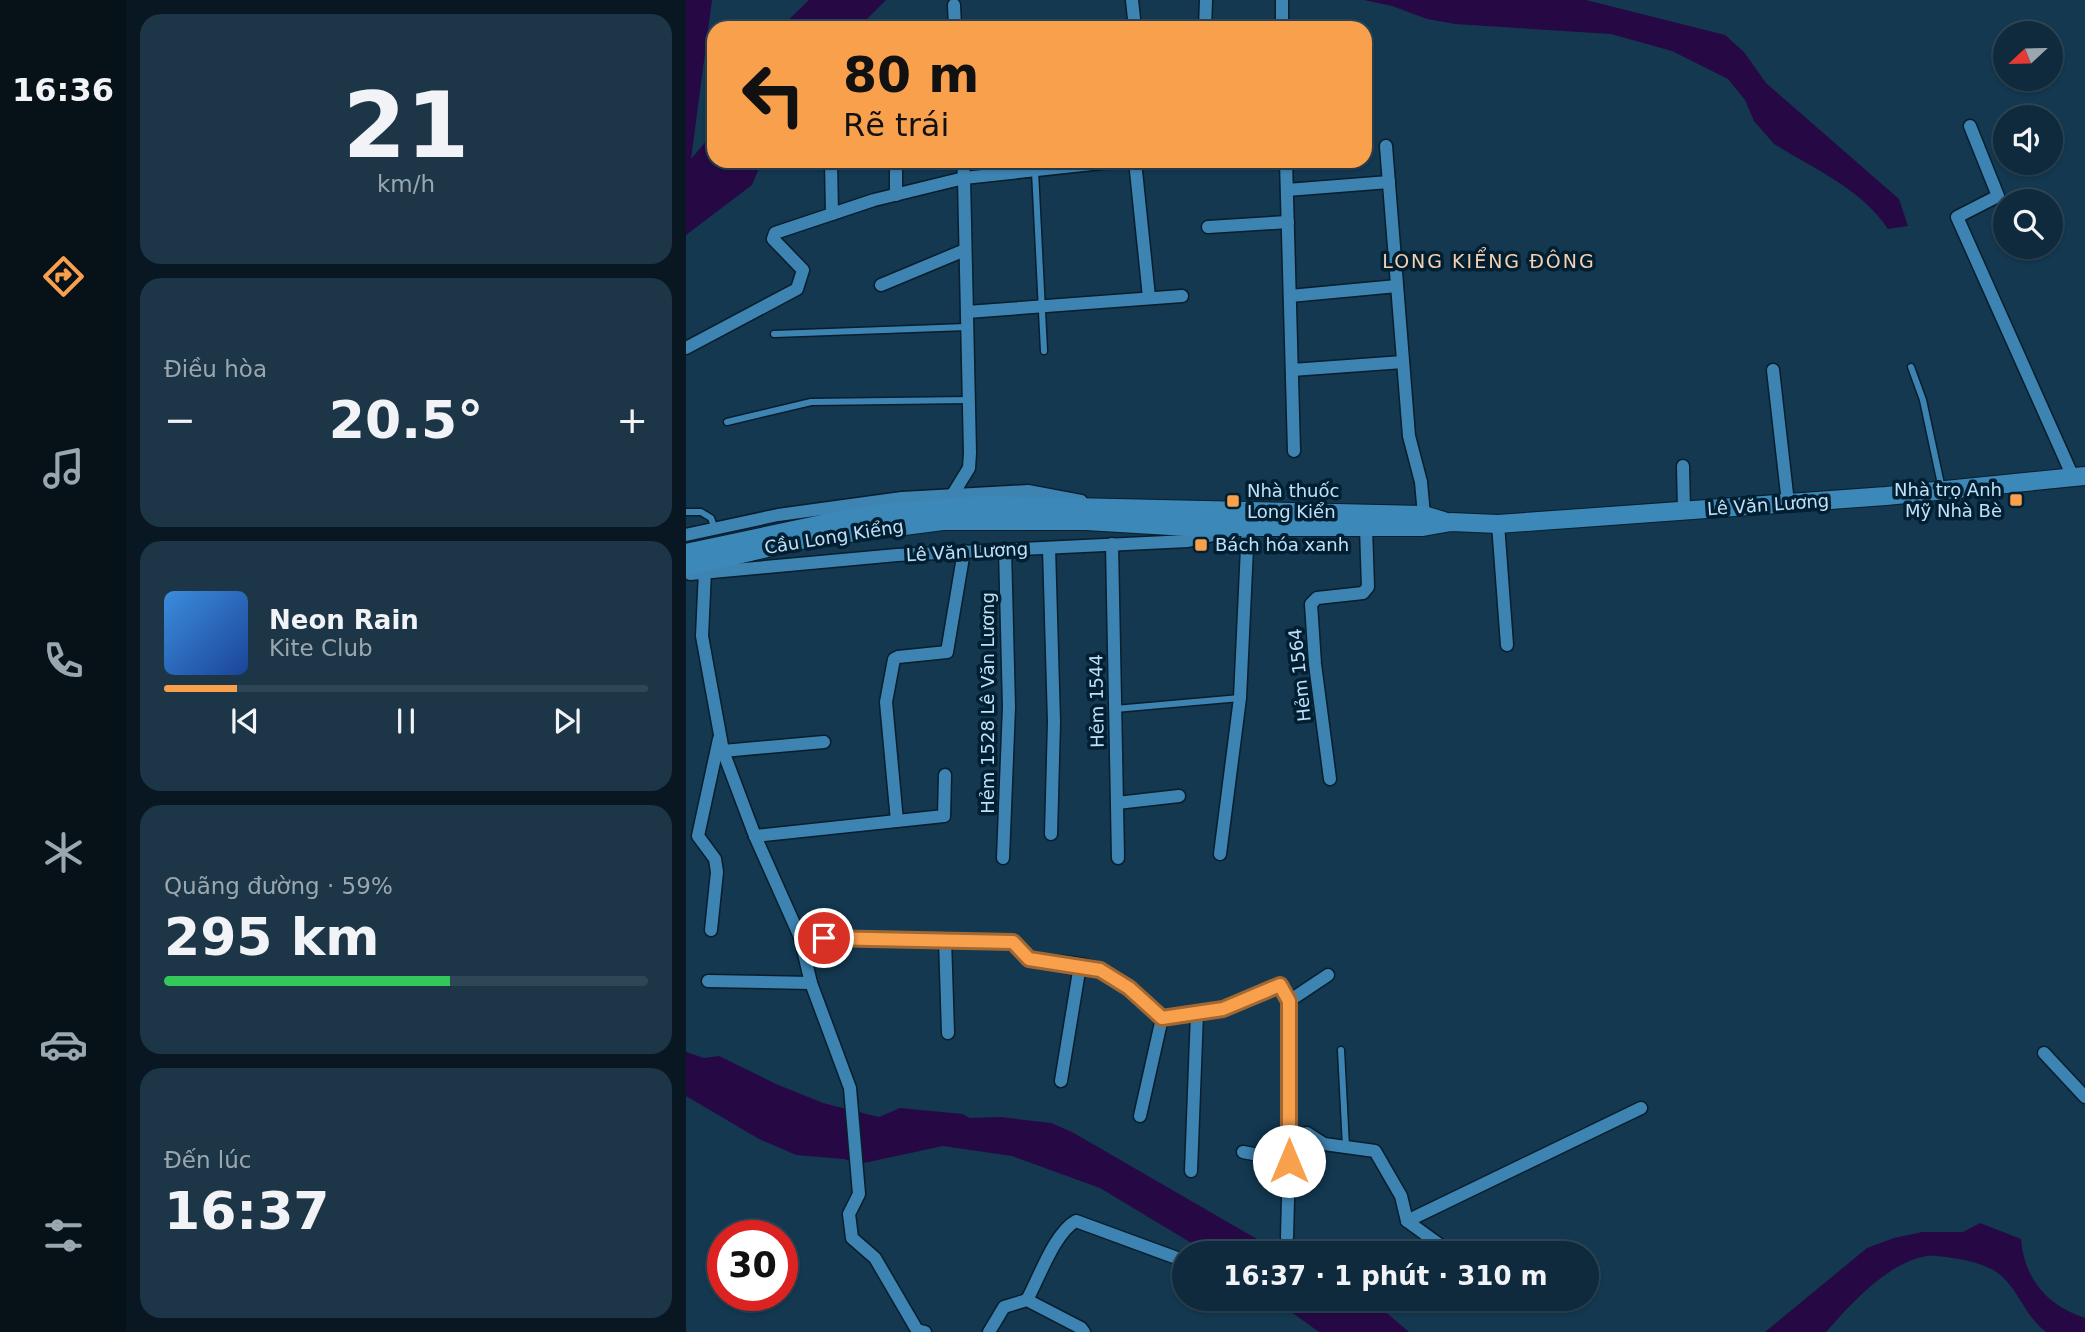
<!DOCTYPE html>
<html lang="vi">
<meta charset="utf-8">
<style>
:root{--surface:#0e2a3c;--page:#1c3647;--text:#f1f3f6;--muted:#9ba7af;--line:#2e4656;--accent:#f9a04d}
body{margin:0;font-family:"DejaVu Sans",sans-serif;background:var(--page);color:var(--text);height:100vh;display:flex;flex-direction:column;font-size:26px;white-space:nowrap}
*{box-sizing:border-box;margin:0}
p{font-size:23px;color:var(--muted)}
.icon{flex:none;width:38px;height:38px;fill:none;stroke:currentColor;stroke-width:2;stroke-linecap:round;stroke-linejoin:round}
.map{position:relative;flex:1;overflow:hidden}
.details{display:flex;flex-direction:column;gap:14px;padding:14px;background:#081721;width:560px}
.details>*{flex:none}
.hud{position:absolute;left:21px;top:21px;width:665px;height:147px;border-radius:21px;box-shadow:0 2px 5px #0004,0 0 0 2px var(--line);background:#f9a04d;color:#111;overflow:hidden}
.needle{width:46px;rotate:248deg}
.buttons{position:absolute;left:1307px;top:21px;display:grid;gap:14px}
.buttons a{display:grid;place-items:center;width:70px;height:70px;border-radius:50%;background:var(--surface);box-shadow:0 2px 5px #0004,0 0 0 2px var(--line);font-size:35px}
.speed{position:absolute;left:21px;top:1220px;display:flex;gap:14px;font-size:35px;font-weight:700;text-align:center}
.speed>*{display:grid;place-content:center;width:91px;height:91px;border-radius:50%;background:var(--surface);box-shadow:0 2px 5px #0004,0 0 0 2px var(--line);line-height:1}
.speed .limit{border:10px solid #d22;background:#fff;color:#111}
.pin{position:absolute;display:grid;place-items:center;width:60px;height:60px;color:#fff;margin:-30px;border:4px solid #fff;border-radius:50%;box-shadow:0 2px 7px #0007}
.me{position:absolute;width:77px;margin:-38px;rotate:0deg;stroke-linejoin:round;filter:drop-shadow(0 0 5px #0008)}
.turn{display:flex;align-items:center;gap:24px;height:147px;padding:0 21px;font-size:32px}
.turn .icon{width:91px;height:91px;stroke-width:2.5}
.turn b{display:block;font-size:49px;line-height:60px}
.big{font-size:52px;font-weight:700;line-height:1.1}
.details .card{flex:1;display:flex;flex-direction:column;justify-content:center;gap:10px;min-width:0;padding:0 24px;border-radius:21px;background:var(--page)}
.details .dial{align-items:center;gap:0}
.dial b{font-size:91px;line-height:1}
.song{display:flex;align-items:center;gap:21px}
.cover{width:84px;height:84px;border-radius:10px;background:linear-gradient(135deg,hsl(210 70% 55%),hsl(220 70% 35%))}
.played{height:7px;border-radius:4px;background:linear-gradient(90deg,var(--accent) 15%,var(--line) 15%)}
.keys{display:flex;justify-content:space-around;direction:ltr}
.heat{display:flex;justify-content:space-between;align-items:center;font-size:38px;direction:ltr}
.charge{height:10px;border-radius:5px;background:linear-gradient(90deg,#34c759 59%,var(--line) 0)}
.trip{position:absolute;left:486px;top:1241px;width:427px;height:70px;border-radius:35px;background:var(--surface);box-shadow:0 2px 5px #0004,0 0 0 2px var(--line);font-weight:700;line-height:70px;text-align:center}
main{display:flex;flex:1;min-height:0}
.tabs{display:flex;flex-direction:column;width:126px;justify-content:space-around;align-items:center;background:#061118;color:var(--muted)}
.tabs .icon{width:49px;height:49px}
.tabs .on{color:var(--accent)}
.tabs b{font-size:32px;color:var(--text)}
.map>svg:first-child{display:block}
.water{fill:#260944}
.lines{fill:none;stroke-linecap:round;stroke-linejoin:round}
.service-casing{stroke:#081e2d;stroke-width:9}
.minor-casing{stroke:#081e2d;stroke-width:15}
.secondary-casing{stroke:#081e2d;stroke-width:20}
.service{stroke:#3e84b2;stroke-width:6}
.minor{stroke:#3e84b2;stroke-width:12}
.secondary{stroke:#3c88b9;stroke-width:18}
.route-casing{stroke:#a26832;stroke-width:18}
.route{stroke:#f9a04d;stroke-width:12}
.poi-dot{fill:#f9a04d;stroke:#021f31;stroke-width:2.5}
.labels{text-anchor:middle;stroke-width:7;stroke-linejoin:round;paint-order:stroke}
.poi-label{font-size:18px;fill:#bfe0fa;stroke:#021f31;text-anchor:start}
.street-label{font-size:18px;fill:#bfe0fa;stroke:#021f31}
.neighbourhood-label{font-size:19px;letter-spacing:2px;fill:#f6d0b1;stroke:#021f31}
</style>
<main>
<nav class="tabs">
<b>16:36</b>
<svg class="icon on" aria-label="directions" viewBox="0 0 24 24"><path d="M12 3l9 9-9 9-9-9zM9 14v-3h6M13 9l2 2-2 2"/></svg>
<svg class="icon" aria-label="music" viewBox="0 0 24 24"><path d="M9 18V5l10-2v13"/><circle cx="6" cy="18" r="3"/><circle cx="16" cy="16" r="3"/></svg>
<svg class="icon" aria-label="phone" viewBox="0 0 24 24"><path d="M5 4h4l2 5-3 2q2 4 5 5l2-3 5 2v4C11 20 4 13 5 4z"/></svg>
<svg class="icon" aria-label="climate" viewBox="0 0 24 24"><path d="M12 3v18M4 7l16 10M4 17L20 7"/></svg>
<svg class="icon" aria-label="car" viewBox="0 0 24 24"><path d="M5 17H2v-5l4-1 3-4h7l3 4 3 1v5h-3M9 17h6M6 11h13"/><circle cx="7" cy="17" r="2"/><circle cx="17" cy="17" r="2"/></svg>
<svg class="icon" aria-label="filters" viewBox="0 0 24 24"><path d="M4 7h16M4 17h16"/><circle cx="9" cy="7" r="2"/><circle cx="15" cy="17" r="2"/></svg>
</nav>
<section class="details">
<div class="card dial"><b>21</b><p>km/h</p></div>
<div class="card"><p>Điều hòa</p>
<div class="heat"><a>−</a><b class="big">20.5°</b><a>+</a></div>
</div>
<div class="card">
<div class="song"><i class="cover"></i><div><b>Neon Rain</b><p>Kite Club</p></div></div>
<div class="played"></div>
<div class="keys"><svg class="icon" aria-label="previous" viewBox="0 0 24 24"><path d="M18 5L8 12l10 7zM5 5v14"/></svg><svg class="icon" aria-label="pause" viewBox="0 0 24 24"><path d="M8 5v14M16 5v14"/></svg><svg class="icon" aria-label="next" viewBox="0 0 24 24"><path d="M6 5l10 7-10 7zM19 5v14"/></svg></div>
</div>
<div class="card"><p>Quãng đường · 59%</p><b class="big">295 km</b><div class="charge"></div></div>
<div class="card"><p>Đến lúc</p><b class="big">16:37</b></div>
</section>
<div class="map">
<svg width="1399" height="1332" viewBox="0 0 1399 1332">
<rect width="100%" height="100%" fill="#133850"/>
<!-- water -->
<g class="water">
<path d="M0,0H26L5,159L28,132V161H76L66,185L0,235Z"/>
<path d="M123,0H200L177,23L166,28H94Z"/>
<path d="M678,0H900L1039,35L1058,52L1080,83L1213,199L1222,226L1202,229C1177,190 1127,168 1088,144L1068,121L1059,100L1042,79L986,51L925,34L769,24L741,19L706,6Z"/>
<path d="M0,1052L18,1058L33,1056L90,1084L137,1103L193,1117L214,1108L276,1114L284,1118L314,1117L365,1123L386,1132L595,1253H522L414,1188L326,1156L257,1146L173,1164L158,1159L110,1155L73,1139L0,1096Z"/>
<path d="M1294,1223L1335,1239C1338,1278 1361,1306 1399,1318V1332H1360C1338,1316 1332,1286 1309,1271C1299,1265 1284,1261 1273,1259C1264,1258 1251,1255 1241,1256C1202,1262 1165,1304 1140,1332H1079L1181,1248L1208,1238L1236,1232H1277Z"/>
<path d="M587,1299H679L702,1314L723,1332H633Z"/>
</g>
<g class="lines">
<defs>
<g id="service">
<path d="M349,171L358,351"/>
<path d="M88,334L281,327"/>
<path d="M1225,367L1237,400L1256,489"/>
<path d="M41,422L125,402L283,400"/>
<path d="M0,512H15L25,518L29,529"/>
<path d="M429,709L554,698"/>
<path d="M655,1050L660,1147"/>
</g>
<g id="minor">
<path d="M446,0L449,28"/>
<path d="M596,0V28"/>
<path d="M268,5L269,28"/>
<path d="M519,28L520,0"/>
<path d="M1284,126L1312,196L1271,217L1387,477"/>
<path d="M700,146L723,436L735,482L738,515"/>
<path d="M145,161L146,214"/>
<path d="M210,161V195"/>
<path d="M449,161L463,297"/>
<path d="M600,161L608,451"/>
<path d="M601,190L703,182"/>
<path d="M522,227L602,222"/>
<path d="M195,285L279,250"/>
<path d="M604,296L711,286"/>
<path d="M281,312L496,296"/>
<path d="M0,348L111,289L117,270L87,239L89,233L188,200L278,178L277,161"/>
<path d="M606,370L717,362"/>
<path d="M1087,370L1102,503"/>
<path d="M997,466L998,510"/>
<path d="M267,494L283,468L284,453L278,178L434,161"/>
<path d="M812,524L821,645"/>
<path d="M0,535L92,515L216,498L342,491L395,501"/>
<path d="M426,544L432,858"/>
<path d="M363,548L368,722L365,834"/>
<path d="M19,571L16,636L37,751L69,836L114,937L125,983L164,1088L173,1194L163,1214L166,1238L189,1258L231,1330L239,1332"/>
<path d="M4,574L211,555L502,541L540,532"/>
<path d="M37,751L138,742"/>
<path d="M644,779L629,664L625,604L631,598L677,593L682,587L680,528"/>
<path d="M431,803L493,796"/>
<path d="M211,821L200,702L208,659L212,657L261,652L278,551"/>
<path d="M69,836L258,816L259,775"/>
<path d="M534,854L554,698L562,526L557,528"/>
<path d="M317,858L323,707L319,549"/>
<path d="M25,930L31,872L29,859L12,836L33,739"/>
<path d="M114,937L327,942L343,959C365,962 394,961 415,970C438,980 457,1001 476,1018L537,1009L594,985L603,1001V1161L601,1237"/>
<path d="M259,939L262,1033"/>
<path d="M22,981L125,983"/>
<path d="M603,1001L642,975"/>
<path d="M1358,1053L1399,1097"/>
<path d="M375,1081L394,965"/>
<path d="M454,1116L476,1018"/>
<path d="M603,1138L621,1133L638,1144L689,1151L715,1196L721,1221L765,1253"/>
<path d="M557,1152L603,1161"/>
<path d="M505,1171L511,1013"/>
<path d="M721,1221L955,1108"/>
<path d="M341,1300C353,1278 369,1232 390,1221L499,1261"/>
<path d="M303,1332L318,1307L341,1300L395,1328L398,1332"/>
</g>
<g id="secondary">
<path d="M0,553L164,518L203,512L297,505L738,515L758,521"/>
<path d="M0,567L124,538L257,521H400L501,527H737L765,522L812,524L1200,496L1399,476"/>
</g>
</defs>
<!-- service casing -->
<use href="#service" class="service-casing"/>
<!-- minor casing -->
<use href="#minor" class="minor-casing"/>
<!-- secondary casing -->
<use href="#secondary" class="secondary-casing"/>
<!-- service -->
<use href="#service" class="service"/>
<!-- minor -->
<use href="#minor" class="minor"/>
<!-- secondary -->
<use href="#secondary" class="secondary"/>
</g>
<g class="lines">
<defs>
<path id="route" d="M138,938L327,942L343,959L414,970L443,988L476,1018L537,1009L594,985L603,1001V1161"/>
</defs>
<!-- route casing -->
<use href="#route" class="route-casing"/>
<!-- route -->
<use href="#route" class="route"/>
</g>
<!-- markers -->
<g class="poi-dot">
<rect x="1323" y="493" width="14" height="14" rx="3.5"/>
<rect x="540" y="494" width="14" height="14" rx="3.5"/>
<rect x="508" y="538" width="14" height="14" rx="3.5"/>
</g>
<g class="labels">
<!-- poi labels -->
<g class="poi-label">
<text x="1316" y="496" text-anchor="end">Nhà trọ Anh<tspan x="1316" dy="21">Mỹ Nhà Bè</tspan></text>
<text x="561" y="497">Nhà thuốc<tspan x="561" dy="21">Long Kiển</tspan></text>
<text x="529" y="551">Bách hóa xanh</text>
</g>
<!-- street labels -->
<g class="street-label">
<text transform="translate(1082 505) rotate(-4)" y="6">Lê Văn Lương</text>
<text transform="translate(148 537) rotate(-9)" y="6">Cầu Long Kiểng</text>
<text transform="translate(281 552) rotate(-3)" y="6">Lê Văn Lương</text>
<text transform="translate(614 675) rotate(-96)" y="6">Hẻm 1564</text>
<text transform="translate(411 701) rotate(-91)" y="6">Hẻm 1544</text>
<text transform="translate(302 703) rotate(-90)" y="6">Hẻm 1528 Lê Văn Lương</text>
</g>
<!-- neighbourhood labels -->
<g class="neighbourhood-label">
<text x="803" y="268">LONG KIỂNG ĐÔNG</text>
</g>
</g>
</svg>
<div class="buttons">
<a><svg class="needle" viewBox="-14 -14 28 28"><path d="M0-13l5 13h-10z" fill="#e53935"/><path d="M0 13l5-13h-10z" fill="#9ba7af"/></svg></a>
<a><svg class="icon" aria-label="sound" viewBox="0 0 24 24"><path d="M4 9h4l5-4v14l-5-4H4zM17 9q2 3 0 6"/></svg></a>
<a><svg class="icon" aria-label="search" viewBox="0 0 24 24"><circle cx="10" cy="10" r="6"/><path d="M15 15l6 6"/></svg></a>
</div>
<div class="speed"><div class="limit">30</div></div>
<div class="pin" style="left:138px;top:938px;background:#d93025"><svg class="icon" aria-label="arrive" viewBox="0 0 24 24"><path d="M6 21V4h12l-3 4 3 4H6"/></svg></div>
<svg class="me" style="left:603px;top:1161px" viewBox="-20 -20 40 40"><circle r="19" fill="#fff"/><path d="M0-13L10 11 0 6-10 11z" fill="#f9a04d"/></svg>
<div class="trip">16:37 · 1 phút · 310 m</div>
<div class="hud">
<div class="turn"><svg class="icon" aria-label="left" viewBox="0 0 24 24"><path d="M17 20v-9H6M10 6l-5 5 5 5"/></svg><div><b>80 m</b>Rẽ trái</div></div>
</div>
</div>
</main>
